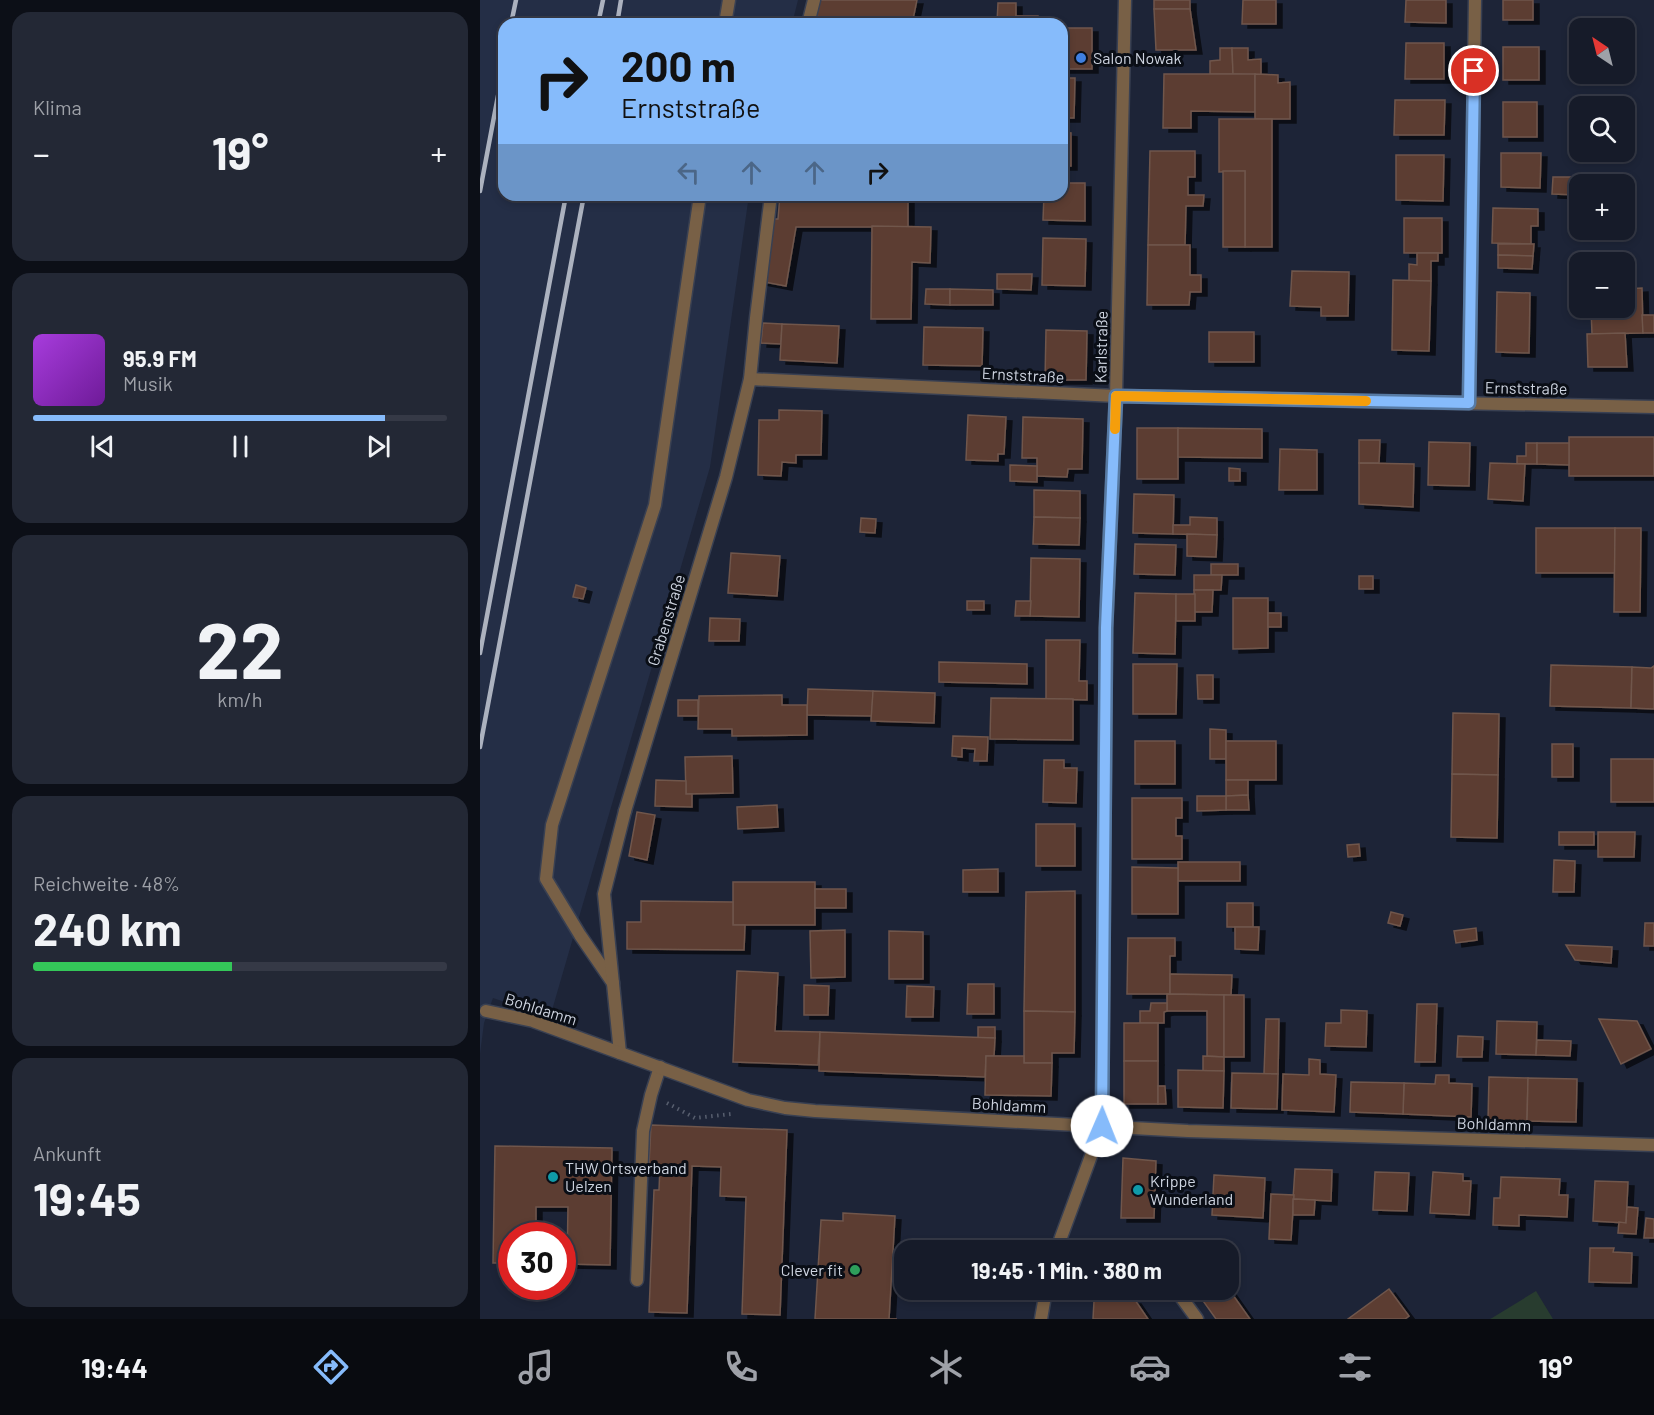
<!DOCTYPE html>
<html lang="de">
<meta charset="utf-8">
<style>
:root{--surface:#161b29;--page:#232835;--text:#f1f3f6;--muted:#9ea1a8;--line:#353946;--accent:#86bbfb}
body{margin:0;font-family:Barlow,sans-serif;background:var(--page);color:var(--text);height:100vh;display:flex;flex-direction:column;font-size:22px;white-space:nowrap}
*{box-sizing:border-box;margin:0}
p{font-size:20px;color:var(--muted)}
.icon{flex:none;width:33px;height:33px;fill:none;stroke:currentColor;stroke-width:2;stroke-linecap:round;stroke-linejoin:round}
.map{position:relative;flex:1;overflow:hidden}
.sheet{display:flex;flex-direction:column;gap:12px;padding:12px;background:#0c0f17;width:480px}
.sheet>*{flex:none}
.guide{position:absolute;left:18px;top:18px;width:570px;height:183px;border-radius:18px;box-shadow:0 3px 9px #0003,0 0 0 2px var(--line);background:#86bbfb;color:#111;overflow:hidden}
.needle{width:39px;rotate:325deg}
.buttons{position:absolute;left:1089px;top:18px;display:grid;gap:12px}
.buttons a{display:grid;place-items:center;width:66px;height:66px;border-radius:12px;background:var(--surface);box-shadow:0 3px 9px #0003,0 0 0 2px var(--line);font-size:30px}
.speed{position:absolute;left:18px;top:1222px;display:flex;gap:12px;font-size:30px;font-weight:700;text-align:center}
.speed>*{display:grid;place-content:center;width:78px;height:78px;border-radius:50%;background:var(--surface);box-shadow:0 3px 9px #0003,0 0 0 2px var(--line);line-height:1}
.speed .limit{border:9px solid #d22;background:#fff;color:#111}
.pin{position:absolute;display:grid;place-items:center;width:51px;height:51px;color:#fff;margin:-26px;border:3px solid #fff;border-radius:50%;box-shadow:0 2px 6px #0007}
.me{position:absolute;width:66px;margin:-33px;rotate:1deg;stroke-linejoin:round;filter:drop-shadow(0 0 4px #0008)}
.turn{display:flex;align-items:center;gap:21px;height:126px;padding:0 24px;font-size:27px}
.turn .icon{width:78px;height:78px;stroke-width:2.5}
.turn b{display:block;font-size:42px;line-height:51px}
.lanes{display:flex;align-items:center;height:57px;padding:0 24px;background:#0003;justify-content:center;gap:30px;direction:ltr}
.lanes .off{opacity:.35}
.big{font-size:45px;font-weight:700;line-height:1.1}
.sheet .widget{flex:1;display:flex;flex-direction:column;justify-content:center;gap:9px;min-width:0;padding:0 21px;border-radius:18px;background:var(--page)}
.sheet .dial{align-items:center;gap:0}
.dial b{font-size:78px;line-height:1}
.song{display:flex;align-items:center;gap:18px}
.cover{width:72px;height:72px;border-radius:9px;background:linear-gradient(135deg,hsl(280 70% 55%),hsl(280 70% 35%))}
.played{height:6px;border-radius:3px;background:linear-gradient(90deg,var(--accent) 85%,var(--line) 85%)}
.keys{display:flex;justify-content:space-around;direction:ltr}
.heat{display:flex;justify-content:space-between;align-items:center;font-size:33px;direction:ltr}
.charge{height:9px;border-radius:4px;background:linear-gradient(90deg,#34c759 48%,var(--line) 0)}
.trip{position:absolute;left:414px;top:1240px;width:345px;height:60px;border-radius:18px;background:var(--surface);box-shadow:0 3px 9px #0003,0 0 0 2px var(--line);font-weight:700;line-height:60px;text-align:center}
.dock{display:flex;height:96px;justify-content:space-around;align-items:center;background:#090b10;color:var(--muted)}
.dock .icon{width:42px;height:42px}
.dock .active{color:var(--accent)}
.dock b{font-size:27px;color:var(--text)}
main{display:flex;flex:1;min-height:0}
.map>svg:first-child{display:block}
.built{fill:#242e46}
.green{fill:#283c2f}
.building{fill:#5c3c30;stroke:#6f564c;stroke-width:1.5;filter:url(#shadow)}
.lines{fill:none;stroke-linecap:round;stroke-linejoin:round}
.lane-casing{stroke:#394052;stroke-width:15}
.street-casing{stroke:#394052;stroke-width:15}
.path{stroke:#575e6e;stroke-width:4;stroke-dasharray:1.5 4.5;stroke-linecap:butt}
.lane{stroke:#786046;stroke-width:12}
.street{stroke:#786046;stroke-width:12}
.rail{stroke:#acb2bf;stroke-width:4.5}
.route-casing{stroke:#577aa3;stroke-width:15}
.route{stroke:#86bbfb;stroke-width:10}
.slow{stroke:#f59e0b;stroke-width:10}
.shop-dot{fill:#3f7fe0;stroke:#0a0e16;stroke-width:2}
.culture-dot{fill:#0f9aa8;stroke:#0a0e16;stroke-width:2}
.leisure-dot{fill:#2e9e5b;stroke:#0a0e16;stroke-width:2}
.labels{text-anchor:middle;stroke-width:6;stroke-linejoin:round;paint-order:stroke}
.poi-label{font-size:16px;fill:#ced4e0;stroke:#0a0e16;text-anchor:start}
.street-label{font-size:16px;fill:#ced4e0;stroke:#0a0e16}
</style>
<main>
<section class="sheet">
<div class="widget"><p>Klima</p>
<div class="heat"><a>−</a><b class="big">19°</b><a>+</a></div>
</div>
<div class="widget">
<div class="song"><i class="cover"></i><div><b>95.9 FM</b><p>Musik</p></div></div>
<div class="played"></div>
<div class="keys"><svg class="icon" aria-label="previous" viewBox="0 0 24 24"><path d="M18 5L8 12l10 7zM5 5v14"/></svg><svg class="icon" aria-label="pause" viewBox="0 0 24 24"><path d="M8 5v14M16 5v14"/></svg><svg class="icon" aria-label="next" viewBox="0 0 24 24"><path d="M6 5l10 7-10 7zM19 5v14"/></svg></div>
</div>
<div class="widget dial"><b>22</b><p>km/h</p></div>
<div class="widget"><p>Reichweite · 48%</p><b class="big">240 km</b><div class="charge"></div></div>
<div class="widget"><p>Ankunft</p><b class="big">19:45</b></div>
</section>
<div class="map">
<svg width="1174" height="1319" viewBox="0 0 1174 1319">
<defs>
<filter id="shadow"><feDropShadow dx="6" dy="4" stdDeviation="0" flood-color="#0009"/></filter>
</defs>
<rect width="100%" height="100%" fill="#1d2437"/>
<!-- built -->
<path class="built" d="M0,0H318L312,24H24V195H269L230,467L70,1017L13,998L4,1023L0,1054Z"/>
<!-- green -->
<path class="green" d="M1056,1291L1073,1319H1010L1012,1318Z"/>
<!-- building -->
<g class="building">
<path d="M340,0H437L432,24H371L336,16Z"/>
<rect x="674" y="0" width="36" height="9"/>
<path d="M763,0H796V24H762Z"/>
<path d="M926,0H966V23L925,22Z"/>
<rect x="1023" y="0" width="30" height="20"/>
<path d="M518,3H536V24L517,23Z"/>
<path d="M674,9H710L716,50H676Z"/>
<rect x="536" y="16" width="22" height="8"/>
<path d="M345,18L371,24H343Z"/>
<rect x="582" y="28" width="30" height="41"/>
<path d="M926,43H964V79H925Z"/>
<rect x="1023" y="47" width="36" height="33"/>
<path d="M740,48H752L753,74H730V61L740,60Z"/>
<path d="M752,48H768V60L781,59V75L753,74Z"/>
<path d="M684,74H775V112L711,111V128H683Z"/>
<path d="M775,74L798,75V83L810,82V119H775Z"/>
<path d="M582,78H595L594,118H582Z"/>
<path d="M915,100H965L964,135H914Z"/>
<rect x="1023" y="102" width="34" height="35"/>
<path d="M739,119H792V247H765V171L739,172Z"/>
<path d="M582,132L591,133V166H582Z"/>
<path d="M670,151H715V177H708V195H724L723,206H706L705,245H668Z"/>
<path d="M1021,153H1061L1060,188L1021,187Z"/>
<path d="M916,155H964L963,201L916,200Z"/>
<rect x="743" y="171" width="22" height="76"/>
<path d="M1073,177H1105V184H1100V195L1072,194Z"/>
<path d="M582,183H605V221L563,220L564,195H582Z"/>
<path d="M300,195L428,197V227H316L306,286L279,281L289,219H298Z"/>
<path d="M1013,208L1058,209V226H1051V244L1012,243Z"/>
<rect x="924" y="218" width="38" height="35"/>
<path d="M392,226L451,227L450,263L432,262L431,319H391Z"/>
<path d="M563,238L606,239L605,286L562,285Z"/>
<path d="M1018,244H1054L1053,256L1018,255Z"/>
<path d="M668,245H710V275H721V292H710L709,305H667Z"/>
<path d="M937,253H958V261H951V281H929V264L937,265Z"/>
<path d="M1018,255L1053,256L1052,269L1018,268Z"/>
<path d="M812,271L869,272L868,316H841V307L810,306Z"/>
<path d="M517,274H552L551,290L517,289Z"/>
<path d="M913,280L951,281L949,351L912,350Z"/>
<path d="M1162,288L1163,333L1112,334L1111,308H1144V289Z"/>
<path d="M446,289H470V305L445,304Z"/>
<path d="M470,289L513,290V305H470Z"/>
<path d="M1017,292L1050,293L1049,353L1016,352Z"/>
<path d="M1162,315H1174V333H1163Z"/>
<path d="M283,323L302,324L301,344L281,343Z"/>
<path d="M302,324L359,326L357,363L300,360Z"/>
<path d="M444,327L503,328L502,366L443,365Z"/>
<path d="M566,330L607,331L606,380H565Z"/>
<rect x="729" y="332" width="45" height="30"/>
<path d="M1145,333L1147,367H1108L1107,334Z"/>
<path d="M299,410L342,411L341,455H316V463L302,462L301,476L278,475L279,420H299Z"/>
<path d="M488,415L526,417L524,454H518V461L486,460Z"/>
<path d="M543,417L603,419L602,469H588L587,477L557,476V458H542Z"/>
<rect x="657" y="428" width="41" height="51"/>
<path d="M698,428L782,429V458L698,457Z"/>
<rect x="1089" y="437" width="85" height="39"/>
<path d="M879,440H900L899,463H879Z"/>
<path d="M949,442L990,443L989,486L948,485Z"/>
<path d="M1046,443H1057V464H1037V456H1046Z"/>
<path d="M1057,443H1089V465L1057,464Z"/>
<path d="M800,449L837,450V490H799Z"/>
<path d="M879,463L934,464L933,507L879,504Z"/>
<path d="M1010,463L1045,464L1043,501L1008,499Z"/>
<path d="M530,465L557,466V482L530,481Z"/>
<path d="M749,468L760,469V481H749Z"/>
<path d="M554,490L600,491V518L554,517Z"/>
<path d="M654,494L694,495L693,534L653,533Z"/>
<path d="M554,517L600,518L599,545L553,544Z"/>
<path d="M710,517L737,518V535L693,534V525H710Z"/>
<path d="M381,518L396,519L395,533L380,532Z"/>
<rect x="1056" y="528" width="79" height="45"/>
<path d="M1135,528H1161L1160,612H1134Z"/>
<path d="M707,534L737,535L736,557L707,556Z"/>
<path d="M655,544L696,545L695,575L654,574Z"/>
<path d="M251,553L300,556L297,596L248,593Z"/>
<path d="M551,558L600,559L599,617L550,616Z"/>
<rect x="731" y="564" width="27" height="11"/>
<path d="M714,575H742L741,590H714Z"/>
<rect x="879" y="576" width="14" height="13"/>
<path d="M96,585L106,588L103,599L93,597Z"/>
<path d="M714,590H733L732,612H714Z"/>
<path d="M655,593L696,594L695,654L653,653Z"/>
<rect x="696" y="594" width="19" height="27"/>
<path d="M753,598H788V648L753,649Z"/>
<rect x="487" y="601" width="17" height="9"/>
<path d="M536,601H551L550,616H535Z"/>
<rect x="788" y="613" width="13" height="14"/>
<path d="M230,618L260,619L259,641H229Z"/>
<path d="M566,640H600L599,681H607V700L566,699Z"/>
<path d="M459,662L547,664V684L459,682Z"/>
<path d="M653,664H697L696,714H653Z"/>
<path d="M1071,665L1152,667L1151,708L1070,706Z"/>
<path d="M1174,666V709L1151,708L1152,667L1171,668Z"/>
<path d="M717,675H733V699H718Z"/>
<path d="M328,689L393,691L392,716L327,715Z"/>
<path d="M393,691L455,693L454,723L391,721Z"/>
<path d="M302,695V705H327V735L252,736V729H218L219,696Z"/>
<path d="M511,698L593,699V740L510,739Z"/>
<rect x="198" y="700" width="20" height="16"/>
<path d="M973,713L1019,714L1018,775L972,774Z"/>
<path d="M730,729L746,730V759H730Z"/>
<path d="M473,736L508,737L507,761H494L495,749L482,748V757L472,756Z"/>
<rect x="655" y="741" width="40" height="43"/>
<rect x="746" y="741" width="50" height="39"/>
<rect x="1072" y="744" width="21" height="33"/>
<path d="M252,756L253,793L206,794L205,757Z"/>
<rect x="1131" y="759" width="43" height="43"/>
<path d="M564,760H584V768H597L596,803L563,802Z"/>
<path d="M972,774L1018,775L1017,838L971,837Z"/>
<path d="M176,780L206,781V794H212V807L175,806Z"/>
<path d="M746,780H768V795L746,796Z"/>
<path d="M768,795L769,810H746V796Z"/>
<path d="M717,796H746V810L717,811Z"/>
<path d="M652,798H702V818H696V836H702V859H652Z"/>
<path d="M297,805L298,827L258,829L257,807Z"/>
<path d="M157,812L175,815L167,860L149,856Z"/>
<rect x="556" y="824" width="39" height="42"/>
<rect x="1079" y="832" width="35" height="13"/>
<path d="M1118,832H1155L1154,857H1118Z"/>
<path d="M879,844L880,856L868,857L867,845Z"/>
<path d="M1074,860L1095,861L1094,892H1073Z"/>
<rect x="698" y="862" width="62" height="19"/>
<path d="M652,867L698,868V914H652Z"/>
<path d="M518,869V892H483V870Z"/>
<rect x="253" y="882" width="82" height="43"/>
<rect x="335" y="889" width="31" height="19"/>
<path d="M595,891V1012L544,1011L546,892Z"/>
<path d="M161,901L253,902V925H265L264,950L147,949V922H161Z"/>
<rect x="747" y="903" width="26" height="24"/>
<path d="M911,912L923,915L920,926L908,923Z"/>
<path d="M1165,923H1174V946H1164Z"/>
<path d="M755,927H779L778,950L755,949Z"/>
<path d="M996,928L997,940L976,943L974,931Z"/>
<path d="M365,930V977L331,978L330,931Z"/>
<path d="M409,931L443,932V979H409Z"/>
<path d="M648,938H695V956H690V994H647Z"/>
<path d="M1086,945L1132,947L1131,963L1095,960Z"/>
<path d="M257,971L298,973L295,1031L340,1032L338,1065L253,1062Z"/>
<path d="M690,974L752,975L751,995L690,994Z"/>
<path d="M488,984H514V1014H487Z"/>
<path d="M324,985L349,986L348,1015H324Z"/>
<path d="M427,986L454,987L453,1017H426Z"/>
<path d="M687,994L744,995V1057L727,1056V1011H687Z"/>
<rect x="744" y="995" width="20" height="62"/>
<path d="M671,1003H687V1011L684,1012V1023H660V1011H670Z"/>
<path d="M937,1004H957L955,1062H935Z"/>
<path d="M861,1010L887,1011L886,1047L845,1046L846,1023H861Z"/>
<path d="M544,1011L595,1012L594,1053H572V1063H544Z"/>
<path d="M786,1019H799L798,1074H784Z"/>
<path d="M1119,1019L1157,1021L1171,1049L1141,1064Z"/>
<path d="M1017,1021L1057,1022L1056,1055L1016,1054Z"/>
<rect x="644" y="1023" width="34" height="38"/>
<rect x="498" y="1027" width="17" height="11"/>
<path d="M340,1032L515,1038L514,1056H506L505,1077L339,1071Z"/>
<path d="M978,1036L1003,1037L1002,1057H977Z"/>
<path d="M1057,1040L1091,1041L1090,1056L1056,1055Z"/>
<path d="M506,1056H544V1063H572L571,1096L505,1095Z"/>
<path d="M723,1056L744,1057V1071H723Z"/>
<path d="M829,1059L840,1060V1074L856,1075L854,1112L802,1110L803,1074L829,1075Z"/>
<rect x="644" y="1061" width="34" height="43"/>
<path d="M698,1070L744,1071L743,1108L698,1107Z"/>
<path d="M752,1073L798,1074L797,1109L751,1108Z"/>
<path d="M956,1075H969V1083L992,1084L991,1117L923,1114L924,1083L955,1084Z"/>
<path d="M1009,1077L1048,1078L1047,1121L1008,1120Z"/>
<path d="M1048,1078L1097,1079L1096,1122L1047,1121Z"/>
<path d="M871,1082L924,1083L923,1114L870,1112Z"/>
<path d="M678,1086H685L686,1104H678Z"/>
<path d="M171,1125L307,1130L300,1315L262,1314L266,1197L240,1196L241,1167L212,1166L207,1313L169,1312L174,1190H179L180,1167L169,1166Z"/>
<path d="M15,1146L132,1148L130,1265L87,1264L88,1207H56V1236H32V1263H13Z"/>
<path d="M643,1158L676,1161L674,1218H641Z"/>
<path d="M815,1169L852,1170L851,1201L813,1199Z"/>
<path d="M895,1172L929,1173L927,1211L893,1210Z"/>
<path d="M953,1172L983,1174V1181H991L989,1215L950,1213Z"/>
<path d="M734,1175L785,1178L783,1218L732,1215Z"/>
<path d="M1021,1177L1080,1179L1079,1195H1088L1087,1217L1039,1215V1226L1013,1225L1014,1198H1020Z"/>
<path d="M1115,1181L1148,1182L1146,1223L1113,1221Z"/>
<path d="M791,1194L814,1195L811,1240L789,1239Z"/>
<path d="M813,1199L835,1200L834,1215H813Z"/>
<path d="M1147,1207L1158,1208L1156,1234L1138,1233L1139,1222L1146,1223Z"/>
<path d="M363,1213L415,1216L409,1319H417H335L341,1220L363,1221Z"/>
<path d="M1166,1218L1174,1219V1238H1164Z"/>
<path d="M1110,1248H1134L1133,1252L1152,1253L1151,1283L1109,1282Z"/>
<path d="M748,1288L770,1319H736L721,1298L732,1290H748Z"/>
<path d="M909,1289L929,1316L925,1319H868Z"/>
<path d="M655,1300L668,1319H613L614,1301Z"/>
</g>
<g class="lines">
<defs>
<g id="lane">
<path d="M245,24L249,0"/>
<path d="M133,983L100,935L66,879L72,825L175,505L220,195"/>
<path d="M140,1053L124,894L145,811"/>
<path d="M157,1280L163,1131L171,1095L180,1067"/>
<path d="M696,1290L717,1319"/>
</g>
<g id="street">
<path d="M328,24L334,0"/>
<path d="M270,379L636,396L1174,407"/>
<path d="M989,403L995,0"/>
<path d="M145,811L246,477L270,379L276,318L291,195"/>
<path d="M6,1011L53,1021L268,1100L305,1108L335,1111L708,1131L1174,1145"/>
<path d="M576,1251L622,1126L626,628L636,396L645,0"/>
<path d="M561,1319L566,1290"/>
</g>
</defs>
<!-- lane casing -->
<use href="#lane" class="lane-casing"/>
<!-- street casing -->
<use href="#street" class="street-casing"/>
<!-- path -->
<path class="path" d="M187,1103L215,1118L251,1114"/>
<!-- lane -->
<use href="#lane" class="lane"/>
<!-- street -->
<use href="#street" class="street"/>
<!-- rail -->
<g class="rail">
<path d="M31,24L36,0"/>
<path d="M118,24L123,0"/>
<path d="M137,24L141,0"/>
<path d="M0,191L24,64"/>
<path d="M0,653L86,195"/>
<path d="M0,747L104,195"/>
</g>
</g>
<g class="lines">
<defs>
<path id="route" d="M622,1126L626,628L636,396L989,403L994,71"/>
</defs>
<!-- route casing -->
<use href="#route" class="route-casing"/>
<!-- route -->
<use href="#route" class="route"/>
<!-- slow -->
<path class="slow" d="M635,429L636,396L886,401"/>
</g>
<!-- markers -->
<circle class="shop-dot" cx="601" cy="58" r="6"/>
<g class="culture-dot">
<circle cx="73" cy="1177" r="6"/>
<circle cx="658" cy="1190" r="6"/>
</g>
<circle class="leisure-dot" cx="375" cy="1270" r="6"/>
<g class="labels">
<!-- poi labels -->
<g class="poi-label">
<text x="613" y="64">Salon Nowak</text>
<text x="85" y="1174">THW Ortsverband<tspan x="85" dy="18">Uelzen</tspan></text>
<text x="670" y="1187">Krippe<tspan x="670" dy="18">Wunderland</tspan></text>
<text x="363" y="1276" text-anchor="end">Clever fit</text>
</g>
<!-- street labels -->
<g class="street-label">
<text transform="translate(621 347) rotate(-89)" y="6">Karlstraße</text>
<text transform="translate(543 375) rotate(3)" y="6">Ernststraße</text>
<text transform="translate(1046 388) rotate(1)" y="6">Ernststraße</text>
<text transform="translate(186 620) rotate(-73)" y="6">Grabenstraße</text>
<text transform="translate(61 1009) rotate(17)" y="6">Bohldamm</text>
<text transform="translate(529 1105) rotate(3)" y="6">Bohldamm</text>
<text transform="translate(1014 1124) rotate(2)" y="6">Bohldamm</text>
</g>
</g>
</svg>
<div class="buttons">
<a><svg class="needle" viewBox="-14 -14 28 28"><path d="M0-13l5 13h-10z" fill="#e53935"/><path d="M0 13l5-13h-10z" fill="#9ea1a8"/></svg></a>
<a><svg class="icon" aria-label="search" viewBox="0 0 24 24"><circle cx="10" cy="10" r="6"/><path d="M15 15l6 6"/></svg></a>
<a>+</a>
<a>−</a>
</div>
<div class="speed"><div class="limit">30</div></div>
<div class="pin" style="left:994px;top:71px;background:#d93025"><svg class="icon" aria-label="arrive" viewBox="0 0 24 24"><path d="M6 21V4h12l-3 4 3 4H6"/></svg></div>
<svg class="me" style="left:622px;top:1126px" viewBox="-20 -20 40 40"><circle r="19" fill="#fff"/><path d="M0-13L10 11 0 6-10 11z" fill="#86bbfb"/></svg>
<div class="trip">19:45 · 1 Min. · 380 m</div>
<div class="guide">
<div class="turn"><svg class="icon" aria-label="right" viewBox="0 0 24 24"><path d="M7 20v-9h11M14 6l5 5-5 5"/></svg><div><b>200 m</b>Ernststraße</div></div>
<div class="lanes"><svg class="icon off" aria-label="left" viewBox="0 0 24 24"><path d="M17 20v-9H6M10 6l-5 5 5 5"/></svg><svg class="icon off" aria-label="ahead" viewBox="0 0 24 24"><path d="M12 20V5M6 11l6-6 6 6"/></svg><svg class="icon off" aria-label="ahead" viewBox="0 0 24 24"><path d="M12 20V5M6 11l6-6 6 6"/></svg><svg class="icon" aria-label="right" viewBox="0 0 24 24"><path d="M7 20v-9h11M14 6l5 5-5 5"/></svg></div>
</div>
</div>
</main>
<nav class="dock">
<b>19:44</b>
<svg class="icon active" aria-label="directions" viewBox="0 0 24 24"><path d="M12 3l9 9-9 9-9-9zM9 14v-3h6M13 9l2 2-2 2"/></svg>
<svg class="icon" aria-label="music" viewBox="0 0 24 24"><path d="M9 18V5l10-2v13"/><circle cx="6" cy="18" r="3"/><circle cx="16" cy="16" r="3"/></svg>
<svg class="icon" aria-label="phone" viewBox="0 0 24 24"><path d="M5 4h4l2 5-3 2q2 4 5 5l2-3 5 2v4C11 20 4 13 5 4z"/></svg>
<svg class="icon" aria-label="climate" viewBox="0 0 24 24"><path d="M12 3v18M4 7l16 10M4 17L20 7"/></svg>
<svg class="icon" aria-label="car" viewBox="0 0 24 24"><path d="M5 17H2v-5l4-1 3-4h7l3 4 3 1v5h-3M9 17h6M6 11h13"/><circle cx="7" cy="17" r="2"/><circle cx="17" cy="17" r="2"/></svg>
<svg class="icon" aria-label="filters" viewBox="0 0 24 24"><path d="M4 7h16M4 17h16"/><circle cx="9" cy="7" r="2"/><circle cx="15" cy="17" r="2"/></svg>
<b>19°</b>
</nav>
